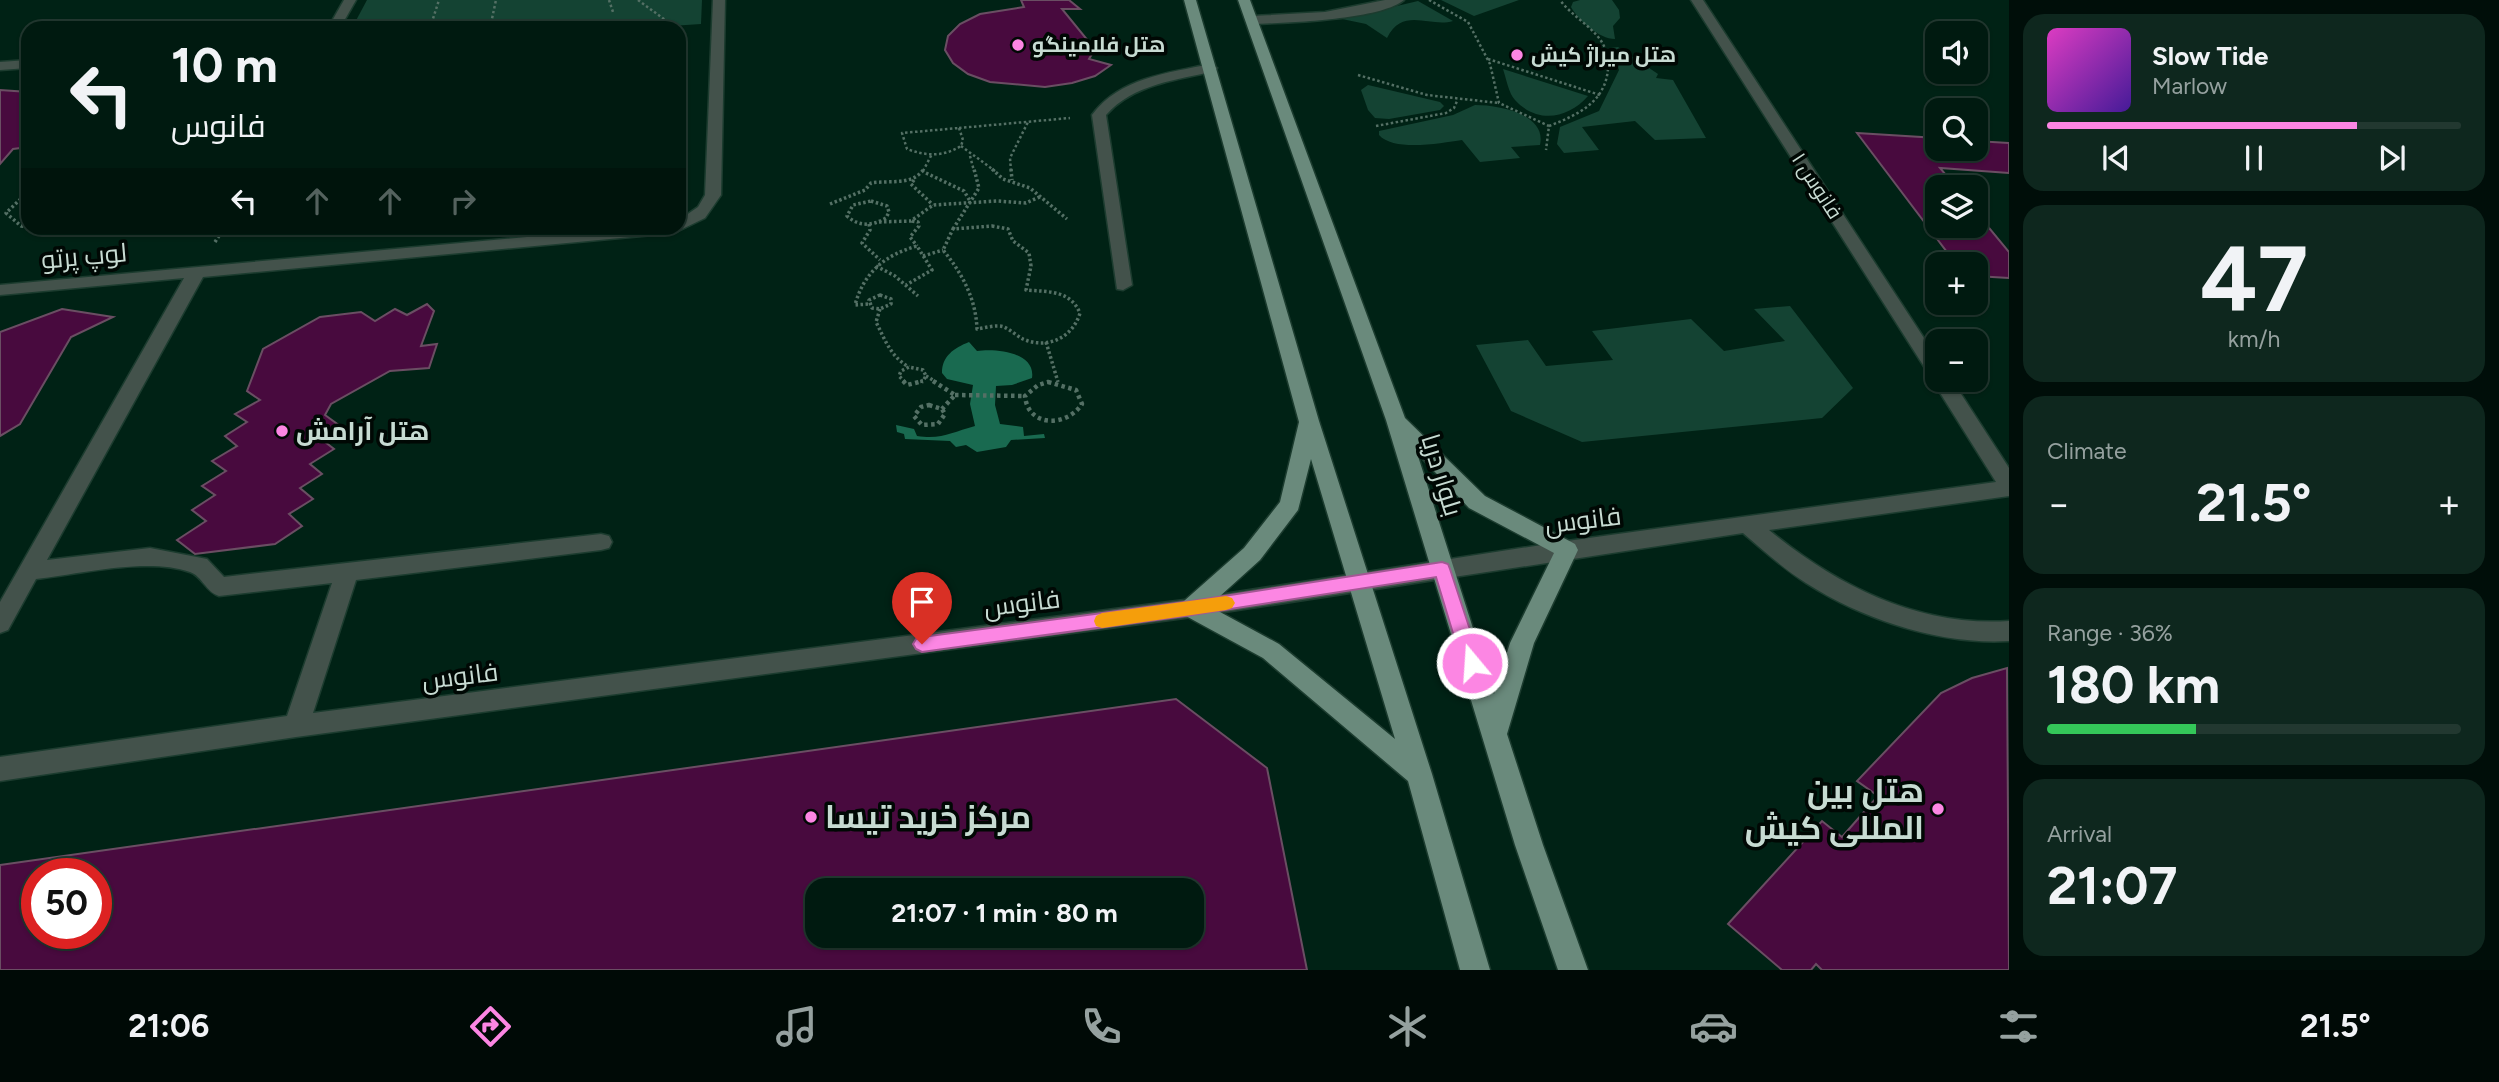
<!DOCTYPE html>
<meta charset="utf-8">
<style>
:root{--surface:#001a10;--page:#0e271e;--text:#f1f3f6;--muted:#95a19f;--line:#223830;--accent:#fc86e3}
body{margin:0;font-family:Figtree,Cairo,sans-serif;background:var(--page);color:var(--text);height:100vh;display:flex;flex-direction:column;font-size:26px;white-space:nowrap}
*{box-sizing:border-box;margin:0}
p{font-size:23px;color:var(--muted)}
.icon{flex:none;width:38px;height:38px;fill:none;stroke:currentColor;stroke-width:2;stroke-linecap:round;stroke-linejoin:round}
.map{position:relative;flex:1;overflow:hidden}
.drawer{display:flex;flex-direction:column;gap:14px;padding:14px;background:#000e09;width:490px}
.drawer>*{flex:none}
.hud{position:absolute;left:21px;top:21px;width:665px;height:214px;border-radius:21px;box-shadow:0 2px 5px #0004,0 0 0 2px var(--line);background:#001a10;color:var(--text);overflow:hidden}
.buttons{position:absolute;left:1925px;top:21px;display:grid;gap:14px}
.buttons a{display:grid;place-items:center;width:63px;height:63px;border-radius:14px;background:var(--surface);box-shadow:0 2px 5px #0004,0 0 0 2px var(--line);font-size:35px}
.speed{position:absolute;left:21px;top:858px;display:flex;gap:14px;font-size:35px;font-weight:700;text-align:center}
.speed>*{display:grid;place-content:center;width:91px;height:91px;border-radius:50%;background:var(--surface);box-shadow:0 2px 5px #0004,0 0 0 2px var(--line);line-height:1}
.speed .limit{border:10px solid #d22;background:#fff;color:#111}
.pin{position:absolute;display:grid;place-items:center;width:60px;height:60px;color:#fff;margin:-72px -30px;border-radius:50% 50% 50% 0;rotate:-45deg;box-shadow:0 0 7px #0007}
.pin .icon{rotate:45deg}
.me{position:absolute;width:77px;margin:-38px;rotate:342deg;stroke-linejoin:round;filter:drop-shadow(0 0 5px #0008)}
.turn{display:flex;align-items:center;gap:24px;height:147px;padding:0 35px;font-size:32px}
.turn .icon{width:91px;height:91px;stroke-width:2.5}
.turn b{display:block;font-size:49px;line-height:60px}
.lanes{display:flex;align-items:center;height:66px;padding:0 35px;background:#0003;justify-content:center;gap:35px;direction:ltr}
.lanes .off{opacity:.35}
.big{font-size:52px;font-weight:700;line-height:1.1}
.drawer .widget{flex:1;display:flex;flex-direction:column;justify-content:center;gap:10px;min-width:0;padding:0 24px;border-radius:21px;background:var(--page)}
.drawer .dial{align-items:center;gap:0}
.dial b{font-size:91px;line-height:1}
.song{display:flex;align-items:center;gap:21px}
.cover{width:84px;height:84px;border-radius:10px;background:linear-gradient(135deg,hsl(310 70% 55%),hsl(260 70% 35%))}
.played{height:7px;border-radius:4px;background:linear-gradient(90deg,var(--accent) 75%,var(--line) 75%)}
.keys{display:flex;justify-content:space-around;direction:ltr}
.heat{display:flex;justify-content:space-between;align-items:center;font-size:38px;direction:ltr}
.charge{height:10px;border-radius:5px;background:linear-gradient(90deg,#34c759 36%,var(--line) 0)}
.trip{position:absolute;left:805px;top:878px;width:399px;height:70px;border-radius:21px;background:var(--surface);box-shadow:0 2px 5px #0004,0 0 0 2px var(--line);font-weight:700;line-height:70px;text-align:center}
.tab-bar{display:flex;height:112px;justify-content:space-around;align-items:center;background:#000a06;color:var(--muted)}
.tab-bar .icon{width:49px;height:49px}
.tab-bar .active{color:var(--accent)}
.tab-bar b{font-size:32px;color:var(--text)}
main{display:flex;flex:1;min-height:0}
.map>svg:first-child{display:block}
.green{fill:#144333}
.water{fill:#196a50}
.building{fill:#480a3e;stroke:#6a4e63;stroke-width:2;fill-rule:evenodd}
.lines{fill:none;stroke-linecap:round;stroke-linejoin:round}
.minor-casing{stroke:#1c3c2f;stroke-width:3}
.major-casing{stroke:#1c3c2f;stroke-width:3}
.path-far2{stroke:#547065;stroke-width:2.5;stroke-dasharray:2.5 2.5;stroke-linecap:butt}
.path-far1{stroke:#547065;stroke-width:3.5;stroke-dasharray:2.5 2.5;stroke-linecap:butt}
.path{stroke:#547065;stroke-width:4.5;stroke-dasharray:3.5 3.5;stroke-linecap:butt}
.minor{fill:#43524b;fill-rule:evenodd}
.major{fill:#6a8a7c;fill-rule:evenodd}
.route{fill:#fc86e3;stroke:#a45794;stroke-width:2}
.slow{fill:#f59e0b}
.poi-dot{fill:#fc86e3;stroke:#000804;stroke-width:2.5}
.labels{text-anchor:middle;stroke-width:7;stroke-linejoin:round;paint-order:stroke}
.far-poi-label{font-size:21px;font-weight:bold;fill:#c7dbd2;stroke:#000804;text-anchor:start}
.far-street-label{font-size:21px;fill:#c7dbd2;stroke:#000804}
.street-label{font-size:26px;fill:#c7dbd2;stroke:#000804}
.poi-label{font-size:26px;font-weight:bold;fill:#c7dbd2;stroke:#000804;text-anchor:start}
.near-poi-label{font-size:32px;font-weight:bold;fill:#c7dbd2;stroke:#000804;text-anchor:end}
</style>
<main>
<div class="map">
<svg width="2009" height="970" viewBox="0 0 2009 970">
<rect width="100%" height="100%" fill="#002215"/>
<!-- green -->
<g class="green">
<path d="M367,0H702L701,24L641,28H352Z"/>
<path d="M1441,0H1519L1474,16Z"/>
<path d="M1580,0H1612L1619,10L1620,18L1613,26L1615,39C1599,39 1578,20 1571,7L1573,2Z"/>
<path d="M1418,1L1453,21C1430,28 1403,6 1387,38L1366,24L1342,19Z"/>
<path d="M1618,47L1658,74L1656,78L1673,80L1706,138L1655,140L1635,121L1582,127L1599,150L1564,153L1557,144L1560,127L1599,111L1619,70L1611,48Z"/>
<path d="M1503,69L1588,96C1568,119 1537,124 1515,100C1509,94 1506,78 1503,69Z"/>
<path d="M1368,85L1440,102L1444,106L1440,110L1389,119L1375,118L1368,110L1361,90Z"/>
<path d="M1475,105C1499,105 1547,114 1540,145L1511,147L1520,158L1480,162L1462,140C1441,143 1394,152 1379,135V131L1453,115Z"/>
<path d="M1790,306L1853,388L1822,418L1582,442L1511,411L1476,345L1528,340L1546,366L1613,360L1592,331L1691,319L1724,351L1785,341L1754,309Z"/>
</g>
<!-- water -->
<path class="water" d="M969,342L977,351C995,348 1036,352 1032,378L1012,385L996,386L995,405L1000,424L1023,427L1024,436L1044,434L1045,438L1011,440L1006,447L977,452L966,445L956,447L950,441L905,439L904,434L897,432L896,425L914,429L917,436C942,440 952,432 975,426L970,404L973,385L947,379L942,373C942,356 954,348 969,342Z"/>
<!-- building -->
<g class="building">
<path d="M1021,0H1069L1080,9H1062L1089,42L1092,54L1089,59L1111,65L1095,76L1072,83L1045,87L990,82L968,74L953,63L945,50L948,36L960,24L980,14L1024,7Z"/>
<path d="M0,90L28,92V147L13,149L0,164Z"/>
<path d="M1857,133L1937,138V149H1976V141L2009,143V173L1940,168L1956,187H1937V226H1976V212L2009,252V278L1976,276V264H1956Z"/>
<path d="M427,304L434,311L421,346L437,344L429,368L390,371L331,404L325,415L340,426L320,438L334,449L310,464L322,474L300,488L313,499L289,514L302,526L275,544L195,554L177,540L206,521L192,510L215,495L202,486L226,471L212,461L237,446L225,436L247,422L235,414L260,400L247,391L263,349L320,317L361,312L375,321L395,309L407,315Z"/>
<path d="M62,309L113,317L71,337L20,424L0,436V332Z"/>
<path d="M2007,668L2009,970H1822L1816,964L1811,970H1782L1728,924L1822,821L1842,837L1878,796L1857,781L1941,693L1972,678Z"/>
<path d="M1176,699L1267,768L1307,970H0V865ZM37,873H96V933H37ZM817,891H1192V936H817Z"/>
</g>
<g class="lines">
<defs>
<g id="minor">
<path d="M344,0H356L340,28H328Z"/>
<path d="M713,0H725L721,195L705,218L674,233L203,277L47,560L150,548L207,559L224,577L601,534L609,536L612,542L609,548L601,550L356,580L313,713L1192,599L1567,541L1996,482L1932,380L1934,377L1930,376L1691,0H1703L1937,358V380H1952L2009,468V496L1769,530C1837,586 1919,627 2009,621V641C1940,645 1864,620 1806,583C1784,569 1764,551 1743,533L1192,617L296,737L0,781V757L287,716L332,583L219,596C206,592 202,576 190,572C147,557 81,574 36,579L8,630L0,633V602L184,278L0,295V285L625,228H679V220L698,207L705,195Z"/>
<path d="M1385,0H1404C1380,20 1285,23 1252,24L1246,20L1252,16L1325,12Z"/>
<path d="M28,60V68L0,70V62Z"/>
<path d="M1210,64L1217,68L1215,71C1177,80 1133,84 1106,115L1132,285L1123,290L1117,289L1092,115C1119,78 1168,73 1210,64Z"/>
</g>
<g id="major">
<path d="M1184,0H1196L1319,421L1432,774L1490,970H1460L1408,781L1263,658L1184,615L1180,608L1184,601L1244,548L1280,502L1299,422ZM1311,459L1395,739L1279,644L1209,606L1260,560L1298,510Z"/>
<path d="M1238,0H1250L1405,418L1485,496L1575,544L1578,550L1534,643L1507,734L1543,845L1588,970H1558L1515,845L1386,420ZM1417,453L1469,508L1554,553L1510,643L1494,694Z"/>
</g>
</defs>
<!-- minor casing -->
<use href="#minor" class="minor-casing"/>
<!-- major casing -->
<use href="#major" class="major-casing"/>
<!-- path-far2 -->
<g class="path-far2">
<path d="M609,0L613,12"/>
<path d="M638,0L676,28"/>
<path d="M1429,0L1468,22L1490,64L1499,103L1549,126L1546,150"/>
<path d="M430,28L439,0"/>
<path d="M490,28L496,0"/>
<path d="M1488,59L1600,95"/>
<path d="M1358,75L1427,95L1499,103"/>
<path d="M1376,126L1446,113L1454,108L1457,101"/>
<path d="M1549,126C1577,115 1605,103 1608,69C1609,58 1606,47 1599,38C1588,24 1571,15 1560,0"/>
<path d="M959,128L963,140L961,146C943,157 926,156 907,149L902,133Z"/>
<path d="M959,128L1070,118"/>
<path d="M961,146L995,171"/>
<path d="M970,156L974,171"/>
<path d="M923,171L932,154"/>
<path d="M1011,171L1010,158L1028,122"/>
</g>
<!-- path-far1 -->
<g class="path-far1">
<path d="M992,169L1003,179L1030,188L1067,219"/>
<path d="M1011,169L1012,180"/>
<path d="M926,173L964,191L970,201"/>
<path d="M914,180L911,184L933,205"/>
<path d="M28,192L6,213L21,226L53,228"/>
<path d="M871,201L887,206L889,212L886,218C872,226 859,227 847,216L853,205Z"/>
<path d="M830,204L865,190L871,183C890,180 912,186 924,169"/>
<path d="M912,221L918,222L919,226L910,237L917,246"/>
<path d="M879,222L911,221L933,205L997,201L1026,203L1042,196"/>
<path d="M869,224L870,230L862,243L880,260"/>
<path d="M992,226L1008,229L1013,241L1029,253L1031,266L1026,290C1049,292 1070,290 1080,313C1073,337 1048,350 1023,339C1017,336 1011,330 1004,327C997,324 985,328 977,329C976,299 962,273 943,250L953,229Z"/>
<path d="M953,229L979,188L974,169"/>
<path d="M215,242L224,228"/>
<path d="M923,256L943,250"/>
<path d="M876,266L895,276L918,296"/>
<path d="M880,295L891,299V304L880,309L872,308L869,300Z"/>
<path d="M868,304L855,305C864,272 885,255 917,246L932,270L906,285"/>
<path d="M880,309L876,322C885,340 891,357 909,367"/>
<path d="M1046,342L1058,382"/>
<path d="M926,376L936,382"/>
<path d="M905,382L899,376L901,371L909,367L923,370L926,376L923,381L917,382"/>
<path d="M1047,382H1052"/>
</g>
<!-- path -->
<g class="path">
<path d="M903,381L907,385L923,381"/>
<path d="M933,381L955,395L942,409"/>
<path d="M1048,382L1076,390L1082,404C1067,427 1028,428 1025,396L1038,385Z"/>
<path d="M955,395L1025,396"/>
<path d="M929,405L942,409L945,414L938,424L922,425L914,416L921,407Z"/>
</g>
<!-- minor -->
<use href="#minor" class="minor"/>
<!-- major -->
<use href="#major" class="major"/>
</g>
<!-- route -->
<path class="route" d="M1442,562L1448,564L1450,569L1481,663L1478,669L1472,671L1465,669L1462,663L1436,577L1192,615L922,652L916,649L913,644L916,639L922,637L1192,601Z"/>
<!-- slow -->
<path class="slow" d="M1226,596L1232,598L1235,603L1232,608L1226,610L1102,628L1096,626L1094,621L1096,616L1102,613Z"/>
<!-- markers -->
<g class="poi-dot">
<circle cx="1018" cy="45" r="7"/>
<circle cx="1517" cy="55" r="7"/>
<circle cx="282" cy="431" r="7"/>
<circle cx="1938" cy="809" r="7"/>
<circle cx="811" cy="817" r="7"/>
</g>
<g class="labels">
<!-- far-poi labels -->
<g class="far-poi-label">
<text x="1032" y="52">هتل فلامینگو</text>
<text x="1531" y="62">هتل میراژ کیش</text>
</g>
<!-- far-street labels -->
<g class="far-street-label">
<text transform="translate(1817 186) rotate(57)" y="7">فانوس ۱</text>
</g>
<!-- street labels -->
<g class="street-label">
<text transform="translate(84 256) rotate(-5)" y="9">لوپ پرتو</text>
<text transform="translate(1442 475) rotate(73)" y="9">بلوار دریا</text>
<text transform="translate(1583 520) rotate(-7)" y="9">فانوس</text>
<text transform="translate(1022 603) rotate(-7)" y="9">فانوس</text>
<text transform="translate(460 676) rotate(-7)" y="9">فانوس</text>
</g>
<!-- poi labels -->
<g class="poi-label">
<text x="296" y="440">هتل آرامش</text>
</g>
<!-- near-poi labels -->
<g class="near-poi-label">
<text x="1924" y="802">هتل بین<tspan x="1924" dy="37">المللی کیش</tspan></text>
<text x="825" y="828" text-anchor="start">مرکز خرید تیسا</text>
</g>
</g>
</svg>
<div class="buttons">
<a><svg class="icon" aria-label="sound" viewBox="0 0 24 24"><path d="M4 9h4l5-4v14l-5-4H4zM17 9q2 3 0 6"/></svg></a>
<a><svg class="icon" aria-label="search" viewBox="0 0 24 24"><circle cx="10" cy="10" r="6"/><path d="M15 15l6 6"/></svg></a>
<a><svg class="icon" aria-label="layers" viewBox="0 0 24 24"><path d="M12 4l9 5-9 5-9-5zM3 14l9 5 9-5"/></svg></a>
<a>+</a>
<a>−</a>
</div>
<div class="speed"><div class="limit">50</div></div>
<div class="pin" style="left:922px;top:644px;background:#d93025"><svg class="icon" aria-label="arrive" viewBox="0 0 24 24"><path d="M6 21V4h12l-3 4 3 4H6"/></svg></div>
<svg class="me" style="left:1472px;top:663px" viewBox="-20 -20 40 40"><circle r="17" fill="#fc86e3" stroke="#fff" stroke-width="3"/><path d="M0-11L8 9 0 5-8 9z" fill="#fff"/></svg>
<div class="trip">21:07 · 1 min · 80 m</div>
<div class="hud">
<div class="turn"><svg class="icon" aria-label="left" viewBox="0 0 24 24"><path d="M17 20v-9H6M10 6l-5 5 5 5"/></svg><div><b>10 m</b>فانوس</div></div>
<div class="lanes"><svg class="icon" aria-label="left" viewBox="0 0 24 24"><path d="M17 20v-9H6M10 6l-5 5 5 5"/></svg><svg class="icon off" aria-label="ahead" viewBox="0 0 24 24"><path d="M12 20V5M6 11l6-6 6 6"/></svg><svg class="icon off" aria-label="ahead" viewBox="0 0 24 24"><path d="M12 20V5M6 11l6-6 6 6"/></svg><svg class="icon off" aria-label="right" viewBox="0 0 24 24"><path d="M7 20v-9h11M14 6l5 5-5 5"/></svg></div>
</div>
</div>
<section class="drawer">
<div class="widget">
<div class="song"><i class="cover"></i><div><b>Slow Tide</b><p>Marlow</p></div></div>
<div class="played"></div>
<div class="keys"><svg class="icon" aria-label="previous" viewBox="0 0 24 24"><path d="M18 5L8 12l10 7zM5 5v14"/></svg><svg class="icon" aria-label="pause" viewBox="0 0 24 24"><path d="M8 5v14M16 5v14"/></svg><svg class="icon" aria-label="next" viewBox="0 0 24 24"><path d="M6 5l10 7-10 7zM19 5v14"/></svg></div>
</div>
<div class="widget dial"><b>47</b><p>km/h</p></div>
<div class="widget"><p>Climate</p>
<div class="heat"><a>−</a><b class="big">21.5°</b><a>+</a></div>
</div>
<div class="widget"><p>Range · 36%</p><b class="big">180 km</b><div class="charge"></div></div>
<div class="widget"><p>Arrival</p><b class="big">21:07</b></div>
</section>
</main>
<nav class="tab-bar">
<b>21:06</b>
<svg class="icon active" aria-label="directions" viewBox="0 0 24 24"><path d="M12 3l9 9-9 9-9-9zM9 14v-3h6M13 9l2 2-2 2"/></svg>
<svg class="icon" aria-label="music" viewBox="0 0 24 24"><path d="M9 18V5l10-2v13"/><circle cx="6" cy="18" r="3"/><circle cx="16" cy="16" r="3"/></svg>
<svg class="icon" aria-label="phone" viewBox="0 0 24 24"><path d="M5 4h4l2 5-3 2q2 4 5 5l2-3 5 2v4C11 20 4 13 5 4z"/></svg>
<svg class="icon" aria-label="climate" viewBox="0 0 24 24"><path d="M12 3v18M4 7l16 10M4 17L20 7"/></svg>
<svg class="icon" aria-label="car" viewBox="0 0 24 24"><path d="M5 17H2v-5l4-1 3-4h7l3 4 3 1v5h-3M9 17h6M6 11h13"/><circle cx="7" cy="17" r="2"/><circle cx="17" cy="17" r="2"/></svg>
<svg class="icon" aria-label="filters" viewBox="0 0 24 24"><path d="M4 7h16M4 17h16"/><circle cx="9" cy="7" r="2"/><circle cx="15" cy="17" r="2"/></svg>
<b>21.5°</b>
</nav>
